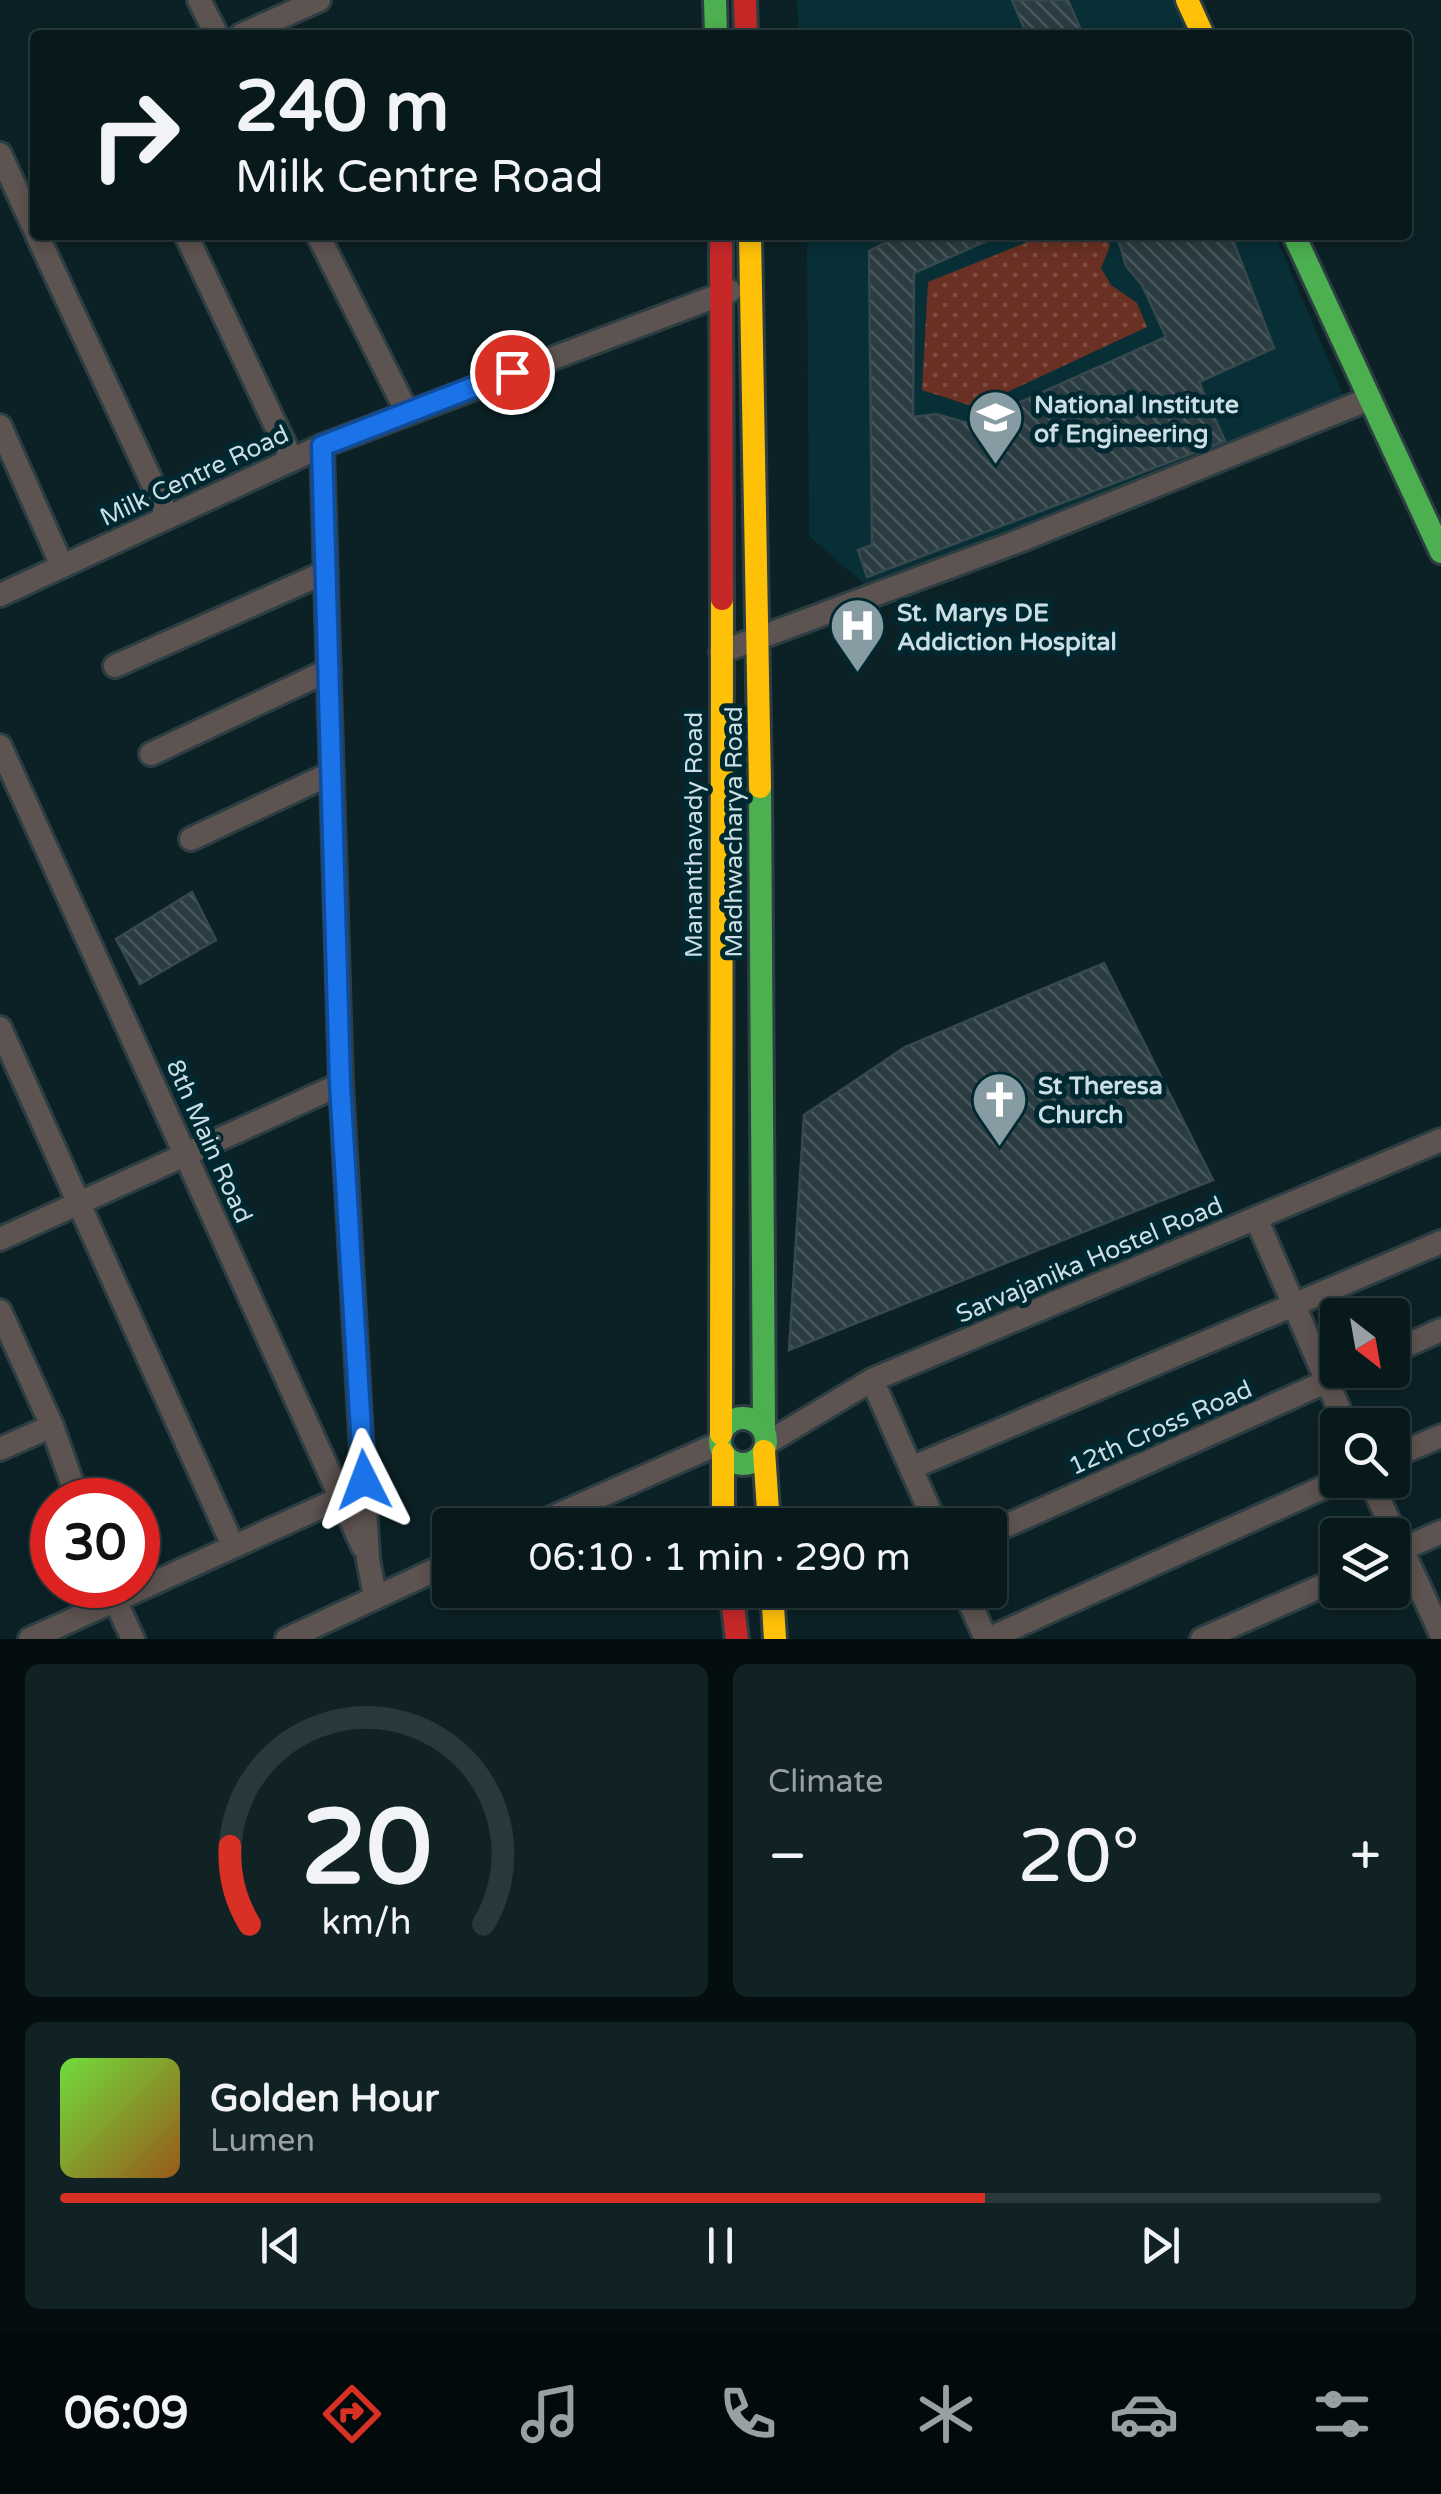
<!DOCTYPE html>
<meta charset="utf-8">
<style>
:root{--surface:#08191c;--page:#112225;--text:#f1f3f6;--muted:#98a0a3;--line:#29383b;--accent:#d93025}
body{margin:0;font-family:"Varela Round",sans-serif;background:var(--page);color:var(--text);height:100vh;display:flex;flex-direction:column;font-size:38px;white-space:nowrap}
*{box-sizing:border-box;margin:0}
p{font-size:32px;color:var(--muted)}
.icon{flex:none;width:55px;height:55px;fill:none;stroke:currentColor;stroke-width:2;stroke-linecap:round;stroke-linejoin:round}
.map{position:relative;height:1639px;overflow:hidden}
.sheet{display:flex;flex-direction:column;gap:25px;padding:25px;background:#040e0f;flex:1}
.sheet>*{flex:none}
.top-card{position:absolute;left:30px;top:30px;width:1382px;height:210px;border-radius:10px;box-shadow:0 5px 15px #0003,0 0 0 2px var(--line);background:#08191c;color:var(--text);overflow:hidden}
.needle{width:65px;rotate:149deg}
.controls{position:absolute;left:1320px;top:1298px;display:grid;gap:20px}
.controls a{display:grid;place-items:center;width:90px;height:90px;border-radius:10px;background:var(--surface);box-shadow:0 5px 15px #0003,0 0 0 2px var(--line);font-size:50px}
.speed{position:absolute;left:30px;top:1478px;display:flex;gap:20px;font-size:50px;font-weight:700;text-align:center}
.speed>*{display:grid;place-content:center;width:130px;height:130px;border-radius:50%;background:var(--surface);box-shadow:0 5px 15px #0003,0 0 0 2px var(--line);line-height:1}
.speed .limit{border:15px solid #d22;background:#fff;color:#111}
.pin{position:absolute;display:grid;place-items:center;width:85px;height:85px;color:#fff;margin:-42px;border:5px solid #fff;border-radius:50%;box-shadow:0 2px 10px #0007}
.me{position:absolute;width:110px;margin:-55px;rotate:357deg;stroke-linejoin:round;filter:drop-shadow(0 0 8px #0008)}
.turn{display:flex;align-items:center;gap:35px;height:210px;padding:0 40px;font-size:45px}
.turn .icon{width:130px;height:130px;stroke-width:2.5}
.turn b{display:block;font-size:70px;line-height:85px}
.big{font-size:75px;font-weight:600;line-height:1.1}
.sheet .card{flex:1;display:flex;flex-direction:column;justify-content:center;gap:15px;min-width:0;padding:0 35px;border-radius:15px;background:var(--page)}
.sheet .dial{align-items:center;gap:0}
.dial svg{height:260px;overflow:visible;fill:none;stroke:var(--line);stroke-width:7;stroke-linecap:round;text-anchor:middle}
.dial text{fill:var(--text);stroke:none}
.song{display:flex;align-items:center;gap:30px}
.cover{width:120px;height:120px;border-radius:15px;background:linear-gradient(135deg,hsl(100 70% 55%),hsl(30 70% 35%))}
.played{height:10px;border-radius:5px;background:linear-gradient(90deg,var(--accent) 70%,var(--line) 70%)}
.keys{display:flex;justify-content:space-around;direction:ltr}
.heat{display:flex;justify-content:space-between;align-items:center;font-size:55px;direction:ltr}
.sheet .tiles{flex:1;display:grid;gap:25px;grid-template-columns:1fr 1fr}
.card:last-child{grid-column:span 2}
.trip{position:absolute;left:432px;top:1508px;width:575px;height:100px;border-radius:10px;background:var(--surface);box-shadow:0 5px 15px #0003,0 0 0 2px var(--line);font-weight:600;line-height:100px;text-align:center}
.tab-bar{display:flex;height:160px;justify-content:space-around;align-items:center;background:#030a0b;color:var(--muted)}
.tab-bar .icon{width:70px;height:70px}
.tab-bar .selected{color:var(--accent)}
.tab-bar b{font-size:45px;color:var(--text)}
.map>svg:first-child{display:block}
.built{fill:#082e36}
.grass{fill:url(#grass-dots)}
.building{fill:url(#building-back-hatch);stroke:#37494d;stroke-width:2.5}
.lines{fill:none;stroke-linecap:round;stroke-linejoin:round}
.street-casing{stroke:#2c3e42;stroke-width:28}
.fast-casing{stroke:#2c3e42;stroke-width:28}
.slow-casing{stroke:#2c3e42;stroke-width:28}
.jam-casing{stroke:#2c3e42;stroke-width:28}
.street{stroke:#5d5351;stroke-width:22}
.fast{stroke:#4caf50;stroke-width:22}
.slow{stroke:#ffc107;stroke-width:22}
.jam{stroke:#c62828;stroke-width:22}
.route-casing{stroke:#114b97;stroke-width:25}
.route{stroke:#1a73e8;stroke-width:18}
.labels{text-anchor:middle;stroke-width:10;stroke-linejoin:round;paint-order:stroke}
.poi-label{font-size:25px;font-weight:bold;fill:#cadee4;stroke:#002831;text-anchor:start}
.street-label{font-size:25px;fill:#cadee4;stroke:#002831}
</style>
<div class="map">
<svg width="1441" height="1639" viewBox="0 0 1441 1639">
<defs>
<pattern id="grass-dots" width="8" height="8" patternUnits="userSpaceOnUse" patternTransform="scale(2.5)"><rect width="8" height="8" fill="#6a3023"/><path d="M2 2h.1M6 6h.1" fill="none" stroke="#7e4e43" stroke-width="1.8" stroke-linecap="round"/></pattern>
<pattern id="building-back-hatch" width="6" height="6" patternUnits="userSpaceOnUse" patternTransform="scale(2.5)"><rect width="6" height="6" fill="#2a3c41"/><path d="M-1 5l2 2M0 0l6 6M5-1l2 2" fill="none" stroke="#48585c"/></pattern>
</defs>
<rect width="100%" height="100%" fill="#0b2126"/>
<!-- built -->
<g class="built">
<path d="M797,0H1174L1189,35H799Z"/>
<path d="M812,235H1275L1345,399L877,595L809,536L807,246Z"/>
</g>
<!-- grass -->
<path class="grass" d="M1045,235H1106L1110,246L1101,268L1111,285L1137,303L1147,327L975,407L922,390L928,282Z"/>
<!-- building -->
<g class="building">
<path d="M1012,0H1068L1083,35H1027Z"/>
<path d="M901,235H1000L914,273L913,417L936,414L971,424L1166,337L1142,285L1126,266L1117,235H1231L1274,348L1199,382L1225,441L867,577L858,550L872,545L869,251Z"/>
<path d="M192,892L216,940L140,984L116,939Z"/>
<path d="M1104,963L1213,1180L789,1350L804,1115L905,1047Z"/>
</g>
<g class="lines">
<defs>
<g id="street">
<path d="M199,0L217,35"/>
<path d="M241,35L319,0"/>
<path d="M0,154L35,230"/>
<path d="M37,235L168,517"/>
<path d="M186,235L292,460"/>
<path d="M318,235L407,412"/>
<path d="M0,426L62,566"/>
<path d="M322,446L341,1084L368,1559L375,1596"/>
<path d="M0,595L322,446L730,291"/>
<path d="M721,652L1019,541L1369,399"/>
<path d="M115,666L326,572"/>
<path d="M0,746L363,1547"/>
<path d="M151,754L329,670"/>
<path d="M191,839L332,773"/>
<path d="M0,1028L233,1546"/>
<path d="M1256,1218L1346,1425"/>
<path d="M0,1239L341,1084"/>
<path d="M0,1311L52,1426L78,1500"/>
<path d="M1392,1352L1441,1330"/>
<path d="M872,1380L936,1525"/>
<path d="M767,1443L872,1380L1441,1140"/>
<path d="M0,1449L52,1426"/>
<path d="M1392,1457L1441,1436"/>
<path d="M911,1468L1441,1242"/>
<path d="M1370,1480L1441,1634"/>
<path d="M535,1525L720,1443"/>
<path d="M990,1533L1352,1370"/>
<path d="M1392,1554L1441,1532"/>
<path d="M108,1585L133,1639"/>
<path d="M964,1590L986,1639"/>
<path d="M30,1639L341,1498"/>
<path d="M287,1639L450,1563"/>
<path d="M988,1639L1340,1480"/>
<path d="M1202,1639L1338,1579"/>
</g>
<g id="fast">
<path d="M715,0L716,35"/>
<path d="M1294,235L1441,552"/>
<path d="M760,787L764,1429"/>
<circle cx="743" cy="1441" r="23"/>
</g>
<g id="slow">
<path d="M1187,0L1203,35"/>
<path d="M750,235L760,787"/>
<path d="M721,1434L722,599"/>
<path d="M764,1451L769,1525"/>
<path d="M723,1453V1525"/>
<path d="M772,1590L775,1639"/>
</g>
<g id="jam">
<path d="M745,0L746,35"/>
<path d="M721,235L722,599"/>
<path d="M731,1590L737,1639"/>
</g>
</defs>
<!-- street casing -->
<use href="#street" class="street-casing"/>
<!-- fast casing -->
<use href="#fast" class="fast-casing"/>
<!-- slow casing -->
<use href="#slow" class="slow-casing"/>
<!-- jam casing -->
<use href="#jam" class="jam-casing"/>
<!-- street -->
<use href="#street" class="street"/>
<!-- fast -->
<use href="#fast" class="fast"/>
<!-- slow -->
<use href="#slow" class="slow"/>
<!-- jam -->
<use href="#jam" class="jam"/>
</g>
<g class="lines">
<defs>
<path id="route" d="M364,1480L340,1084L322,446L512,372"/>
</defs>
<!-- route casing -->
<use href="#route" class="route-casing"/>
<!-- route -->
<use href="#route" class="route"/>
</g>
<!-- icons -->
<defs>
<symbol id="university-pin" viewBox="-11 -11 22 30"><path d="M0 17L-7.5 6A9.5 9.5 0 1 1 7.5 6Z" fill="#879ca2" stroke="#002831"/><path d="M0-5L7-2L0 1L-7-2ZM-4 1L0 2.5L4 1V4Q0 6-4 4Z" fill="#fff"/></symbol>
<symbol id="hospital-pin" viewBox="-11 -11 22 30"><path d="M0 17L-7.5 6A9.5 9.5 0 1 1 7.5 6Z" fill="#879ca2" stroke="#002831"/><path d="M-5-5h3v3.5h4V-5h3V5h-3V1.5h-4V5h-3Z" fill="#fff"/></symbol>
<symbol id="church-pin" viewBox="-11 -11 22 30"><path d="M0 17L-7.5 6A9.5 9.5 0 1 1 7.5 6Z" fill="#879ca2" stroke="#002831"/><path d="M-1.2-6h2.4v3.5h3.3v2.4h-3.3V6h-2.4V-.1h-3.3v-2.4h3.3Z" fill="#fff"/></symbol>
</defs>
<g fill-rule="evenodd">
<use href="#university-pin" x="964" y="386" width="63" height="86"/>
<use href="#hospital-pin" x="826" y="594" width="63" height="86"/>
<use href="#church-pin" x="968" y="1068" width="63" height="86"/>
</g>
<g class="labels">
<!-- poi labels -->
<g class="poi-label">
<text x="1034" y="413">National Institute<tspan x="1034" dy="29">of Engineering</tspan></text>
<text x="897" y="621">St. Marys DE<tspan x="897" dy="29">Addiction Hospital</tspan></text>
<text x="1038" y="1094">St Theresa<tspan x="1038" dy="29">Church</tspan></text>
</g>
<!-- street labels -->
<g class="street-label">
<text transform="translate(194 475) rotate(-25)" y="9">Milk Centre Road</text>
<text transform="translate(733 832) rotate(-90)" y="9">Madhwacharya Road</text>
<text transform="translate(693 835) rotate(-90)" y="9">Mananthavady Road</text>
<text transform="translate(210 1141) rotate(66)" y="9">8th Main Road</text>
<text transform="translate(1089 1259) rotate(-23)" y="9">Sarvajanika Hostel Road</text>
<text transform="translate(1160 1427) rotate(-24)" y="9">12th Cross Road</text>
</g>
</g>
</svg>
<div class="controls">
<a><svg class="needle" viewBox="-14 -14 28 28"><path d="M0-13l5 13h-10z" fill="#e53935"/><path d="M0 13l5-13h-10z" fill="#98a0a3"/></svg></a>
<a><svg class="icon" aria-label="search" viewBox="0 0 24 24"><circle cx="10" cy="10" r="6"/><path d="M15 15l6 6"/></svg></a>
<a><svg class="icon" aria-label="layers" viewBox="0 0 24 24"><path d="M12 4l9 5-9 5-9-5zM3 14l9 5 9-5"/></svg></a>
</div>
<div class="speed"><div class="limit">30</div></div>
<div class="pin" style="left:512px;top:372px;background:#d93025"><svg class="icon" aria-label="arrive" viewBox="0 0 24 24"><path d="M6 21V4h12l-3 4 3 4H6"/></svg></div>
<svg class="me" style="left:364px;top:1480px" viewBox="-20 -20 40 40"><path d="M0-17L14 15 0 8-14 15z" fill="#1a73e8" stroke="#fff" stroke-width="4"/></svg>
<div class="trip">06:10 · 1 min · 290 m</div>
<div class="top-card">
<div class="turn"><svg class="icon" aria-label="right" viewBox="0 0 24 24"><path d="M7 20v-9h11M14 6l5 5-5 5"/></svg><div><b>240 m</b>Milk Centre Road</div></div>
</div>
</div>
<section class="sheet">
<div class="tiles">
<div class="card dial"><svg viewBox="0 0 100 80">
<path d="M14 69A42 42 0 1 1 86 69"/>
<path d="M14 69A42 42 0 0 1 8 45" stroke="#d93025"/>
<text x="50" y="56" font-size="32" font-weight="700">20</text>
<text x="50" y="72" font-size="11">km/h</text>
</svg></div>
<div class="card"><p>Climate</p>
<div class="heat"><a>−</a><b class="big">20°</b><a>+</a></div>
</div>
<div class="card">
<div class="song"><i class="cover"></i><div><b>Golden Hour</b><p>Lumen</p></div></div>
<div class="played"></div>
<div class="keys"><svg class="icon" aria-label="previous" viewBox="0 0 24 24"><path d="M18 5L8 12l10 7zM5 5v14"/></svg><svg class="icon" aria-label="pause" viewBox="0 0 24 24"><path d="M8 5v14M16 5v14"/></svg><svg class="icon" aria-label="next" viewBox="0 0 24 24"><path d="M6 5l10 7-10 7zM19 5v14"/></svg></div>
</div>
</div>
</section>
<nav class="tab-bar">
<b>06:09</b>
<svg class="icon selected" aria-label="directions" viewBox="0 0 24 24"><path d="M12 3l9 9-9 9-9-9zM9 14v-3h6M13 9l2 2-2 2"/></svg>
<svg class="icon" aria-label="music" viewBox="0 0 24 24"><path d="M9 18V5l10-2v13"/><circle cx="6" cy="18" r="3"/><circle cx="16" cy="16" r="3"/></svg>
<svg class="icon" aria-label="phone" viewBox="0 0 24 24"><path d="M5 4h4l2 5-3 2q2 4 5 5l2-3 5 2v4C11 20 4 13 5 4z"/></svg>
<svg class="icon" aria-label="climate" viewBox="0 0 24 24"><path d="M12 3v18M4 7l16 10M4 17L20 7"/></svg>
<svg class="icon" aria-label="car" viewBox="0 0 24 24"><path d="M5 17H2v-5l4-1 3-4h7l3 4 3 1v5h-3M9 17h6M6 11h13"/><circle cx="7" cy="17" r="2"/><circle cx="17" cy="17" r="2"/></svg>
<svg class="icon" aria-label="filters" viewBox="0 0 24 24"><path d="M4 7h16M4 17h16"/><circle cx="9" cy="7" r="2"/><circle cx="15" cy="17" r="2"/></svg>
</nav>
